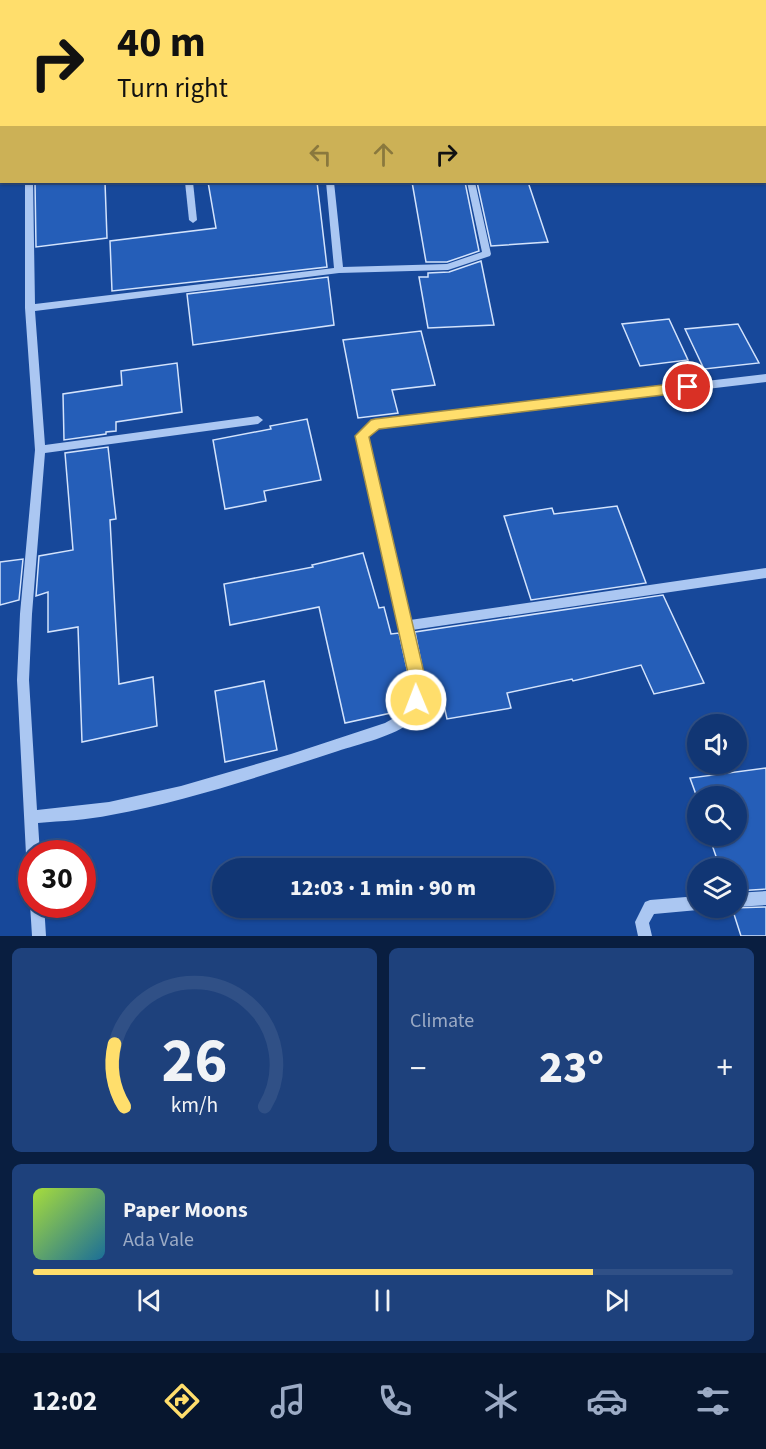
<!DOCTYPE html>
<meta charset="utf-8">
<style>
:root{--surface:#113674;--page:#1e417c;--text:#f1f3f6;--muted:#9cabc5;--line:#305086;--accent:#ffde6c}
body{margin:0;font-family:"Source Sans 3",sans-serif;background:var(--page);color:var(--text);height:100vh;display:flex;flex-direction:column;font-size:22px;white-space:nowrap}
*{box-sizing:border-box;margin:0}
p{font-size:20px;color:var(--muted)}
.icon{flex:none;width:33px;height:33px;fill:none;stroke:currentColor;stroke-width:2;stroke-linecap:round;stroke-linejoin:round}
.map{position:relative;height:936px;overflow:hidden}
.side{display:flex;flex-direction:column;gap:12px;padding:12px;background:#091e40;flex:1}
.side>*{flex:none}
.guide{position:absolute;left:0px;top:0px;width:766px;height:183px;box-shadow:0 2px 4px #0004,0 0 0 2px var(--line);background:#ffde6c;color:#111;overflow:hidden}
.controls{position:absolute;left:687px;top:714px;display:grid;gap:12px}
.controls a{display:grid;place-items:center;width:60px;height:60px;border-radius:50%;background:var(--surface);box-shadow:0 2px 4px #0004,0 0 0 2px var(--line);font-size:30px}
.speed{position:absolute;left:18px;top:840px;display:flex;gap:12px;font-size:30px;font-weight:700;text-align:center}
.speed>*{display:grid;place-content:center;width:78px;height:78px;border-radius:50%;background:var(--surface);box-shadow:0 2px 4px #0004,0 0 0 2px var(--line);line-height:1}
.speed .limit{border:9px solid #d22;background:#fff;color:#111}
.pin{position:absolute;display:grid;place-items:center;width:51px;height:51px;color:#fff;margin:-26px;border:3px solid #fff;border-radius:50%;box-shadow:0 2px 6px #0007}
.me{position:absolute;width:66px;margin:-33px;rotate:359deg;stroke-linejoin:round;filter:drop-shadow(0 0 4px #0008)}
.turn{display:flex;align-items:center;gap:21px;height:126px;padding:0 18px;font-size:27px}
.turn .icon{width:78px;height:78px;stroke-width:2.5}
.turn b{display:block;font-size:42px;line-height:51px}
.lanes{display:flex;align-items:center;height:57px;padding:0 18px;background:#0003;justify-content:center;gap:30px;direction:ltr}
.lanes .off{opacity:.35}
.big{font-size:45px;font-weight:800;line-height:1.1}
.side .card{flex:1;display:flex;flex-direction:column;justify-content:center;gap:9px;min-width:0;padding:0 21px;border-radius:9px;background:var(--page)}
.side .dial{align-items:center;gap:0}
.dial svg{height:156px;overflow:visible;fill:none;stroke:var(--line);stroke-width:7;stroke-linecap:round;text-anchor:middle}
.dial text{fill:var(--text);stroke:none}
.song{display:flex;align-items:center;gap:18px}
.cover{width:72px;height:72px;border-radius:9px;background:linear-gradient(135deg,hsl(80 70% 55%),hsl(200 70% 35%))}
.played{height:6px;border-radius:3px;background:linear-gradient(90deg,var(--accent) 80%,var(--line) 80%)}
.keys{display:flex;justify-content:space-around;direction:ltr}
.heat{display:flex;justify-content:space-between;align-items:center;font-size:33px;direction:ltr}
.side .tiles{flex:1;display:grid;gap:12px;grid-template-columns:1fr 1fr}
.card:last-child{grid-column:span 2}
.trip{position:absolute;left:212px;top:858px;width:342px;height:60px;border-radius:30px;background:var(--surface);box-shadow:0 2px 4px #0004,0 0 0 2px var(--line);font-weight:800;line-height:60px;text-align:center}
.dock{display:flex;height:96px;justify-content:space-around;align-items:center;background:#07162e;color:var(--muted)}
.dock .icon{width:42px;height:42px}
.dock .selected{color:var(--accent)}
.dock b{font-size:27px;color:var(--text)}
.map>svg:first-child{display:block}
.building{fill:#255eb8;stroke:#d3e3fc;stroke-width:1.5}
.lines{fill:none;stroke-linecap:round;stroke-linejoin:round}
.minor{fill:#abc7f2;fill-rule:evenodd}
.route{fill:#ffde6c;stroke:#a69046;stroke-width:1.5}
</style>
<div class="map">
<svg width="766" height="936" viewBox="0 0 766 936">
<rect width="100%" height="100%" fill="#17489a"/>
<!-- building -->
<g class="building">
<path d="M35,182H105L107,238L36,247Z"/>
<path d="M208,182H317L327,267L112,291L110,241L216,228Z"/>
<path d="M412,182H465L479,251L447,262H426Z"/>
<path d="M477,182H528L548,242L491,246Z"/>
<path d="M481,261L494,325L428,328L419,277H428V273L449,272Z"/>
<path d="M328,277L334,325L193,345L187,294Z"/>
<path d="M669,319L688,360L640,366L622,324Z"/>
<path d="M738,324L759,363L704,369L685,329Z"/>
<path d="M421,331L435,385L392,390L398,413L358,418L343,340Z"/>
<path d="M177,363L182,412L116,422V431L106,432V434L64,440L63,394L122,385L121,371Z"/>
<path d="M307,419L321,480L264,491L266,501L225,509L213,440L271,429L270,426Z"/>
<path d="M108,447L116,519L110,520L119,684L153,677L157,726L82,742L78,627L48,632V592L36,596L39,556L73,550L65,453Z"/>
<path d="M617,506L646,583L531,600L504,516L552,508L554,514Z"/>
<path d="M363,553L379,608L384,607L391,634L399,633L408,673V698L400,711L345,723L319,607L230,625L224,584L313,567L312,565Z"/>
<path d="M23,559L19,600L0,605V562Z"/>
<path d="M663,595L704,683L654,694L641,665L573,681L572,679L507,693L511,708L447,719L443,701L422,706L424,677L415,632Z"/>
<path d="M264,681L277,750L225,762L215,691Z"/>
<path d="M766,768V889L736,891V868H720L709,836H736V796H698V800L690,778Z"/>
<path d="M766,907V936H741L732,908Z"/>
</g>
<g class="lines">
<!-- minor -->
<g class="minor">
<rect x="27" y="0" width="6" height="2"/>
<rect x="218" y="0" width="6" height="2"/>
<path d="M396,0H413L412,2H393Z"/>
<rect x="765" y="3" width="1" height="4"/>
<rect x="0" y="43" width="2" height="4"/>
<rect x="765" y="99" width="1" height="4"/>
<path d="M25,182H33L35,304L334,268L326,182H334L343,267L447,264L482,252L467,182H475L491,254L490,256L448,270L339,273L35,311L45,445L258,416L263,420L258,424L45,453L32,614L29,680L37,810L109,802L181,786L291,754L385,723L401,714L410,699V673L357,436L371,421L375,420L766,374V382L378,428L367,437L410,620L766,568V578L412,630C419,659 433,696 410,722C398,735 356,745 338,751C264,775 188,801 111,815C87,820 62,821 38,823L40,854H32V860L28,859L26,854L17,680L20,614L35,450L25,308Z"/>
<path d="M185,182H193L197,220L193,223L189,220Z"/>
<path d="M766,891V905L736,907V893Z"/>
<path d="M698,896V908H703L698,910L654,914L649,923L652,936H638L635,922L645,902L650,900Z"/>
<path d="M32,900V904H44L46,936H32L30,904Z"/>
</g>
</g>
<!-- route -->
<path class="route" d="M688,382L695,387L688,392L379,429L369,437L424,673V700L422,705L416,707L410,705L408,700V673L355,436L371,420L375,419Z"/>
</svg>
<div class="controls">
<a><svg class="icon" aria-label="sound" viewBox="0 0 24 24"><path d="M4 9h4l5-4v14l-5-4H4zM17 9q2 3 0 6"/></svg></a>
<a><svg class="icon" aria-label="search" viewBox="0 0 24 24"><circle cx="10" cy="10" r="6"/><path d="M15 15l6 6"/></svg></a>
<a><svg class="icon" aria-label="layers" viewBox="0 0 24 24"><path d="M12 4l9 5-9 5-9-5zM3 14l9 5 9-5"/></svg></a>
</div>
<div class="speed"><div class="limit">30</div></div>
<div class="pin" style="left:688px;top:387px;background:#d93025"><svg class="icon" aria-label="arrive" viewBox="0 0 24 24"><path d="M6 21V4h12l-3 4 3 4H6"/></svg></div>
<svg class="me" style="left:416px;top:700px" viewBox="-20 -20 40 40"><circle r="17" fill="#ffde6c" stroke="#fff" stroke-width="3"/><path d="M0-11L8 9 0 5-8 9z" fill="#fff"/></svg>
<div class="trip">12:03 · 1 min · 90 m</div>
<div class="guide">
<div class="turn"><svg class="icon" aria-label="right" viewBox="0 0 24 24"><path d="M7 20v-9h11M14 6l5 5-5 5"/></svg><div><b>40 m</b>Turn right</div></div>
<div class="lanes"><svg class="icon off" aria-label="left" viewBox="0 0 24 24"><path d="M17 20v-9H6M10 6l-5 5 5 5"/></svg><svg class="icon off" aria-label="ahead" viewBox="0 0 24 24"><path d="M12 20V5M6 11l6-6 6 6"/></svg><svg class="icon" aria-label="right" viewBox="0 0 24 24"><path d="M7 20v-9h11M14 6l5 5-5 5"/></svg></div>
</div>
</div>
<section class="side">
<div class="tiles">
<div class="card dial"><svg viewBox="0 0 100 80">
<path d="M14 69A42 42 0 1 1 86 69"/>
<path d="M14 69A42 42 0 0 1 9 37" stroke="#ffde6c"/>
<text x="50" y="56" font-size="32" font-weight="700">26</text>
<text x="50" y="72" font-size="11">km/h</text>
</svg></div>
<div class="card"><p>Climate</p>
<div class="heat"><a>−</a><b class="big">23°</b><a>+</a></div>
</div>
<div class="card">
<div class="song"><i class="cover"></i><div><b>Paper Moons</b><p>Ada Vale</p></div></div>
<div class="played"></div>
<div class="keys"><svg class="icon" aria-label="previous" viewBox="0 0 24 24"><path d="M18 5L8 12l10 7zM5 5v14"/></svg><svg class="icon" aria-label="pause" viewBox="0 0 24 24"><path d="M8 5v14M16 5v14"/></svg><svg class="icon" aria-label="next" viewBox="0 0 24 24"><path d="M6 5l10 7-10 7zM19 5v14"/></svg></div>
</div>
</div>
</section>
<nav class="dock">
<b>12:02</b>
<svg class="icon selected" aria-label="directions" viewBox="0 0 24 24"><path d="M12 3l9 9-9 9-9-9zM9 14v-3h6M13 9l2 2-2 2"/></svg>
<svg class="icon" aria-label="music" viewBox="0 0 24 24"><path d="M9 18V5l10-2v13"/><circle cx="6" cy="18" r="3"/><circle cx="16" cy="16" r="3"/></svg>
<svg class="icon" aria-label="phone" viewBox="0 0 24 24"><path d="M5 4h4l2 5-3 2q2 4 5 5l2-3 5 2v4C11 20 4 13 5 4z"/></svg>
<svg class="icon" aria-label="climate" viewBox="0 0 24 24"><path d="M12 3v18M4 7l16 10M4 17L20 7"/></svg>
<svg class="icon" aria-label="car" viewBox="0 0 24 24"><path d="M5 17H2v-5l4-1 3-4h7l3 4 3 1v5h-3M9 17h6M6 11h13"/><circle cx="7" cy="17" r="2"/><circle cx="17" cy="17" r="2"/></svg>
<svg class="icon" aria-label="filters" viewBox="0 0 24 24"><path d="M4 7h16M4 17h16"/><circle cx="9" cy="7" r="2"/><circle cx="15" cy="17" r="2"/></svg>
</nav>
